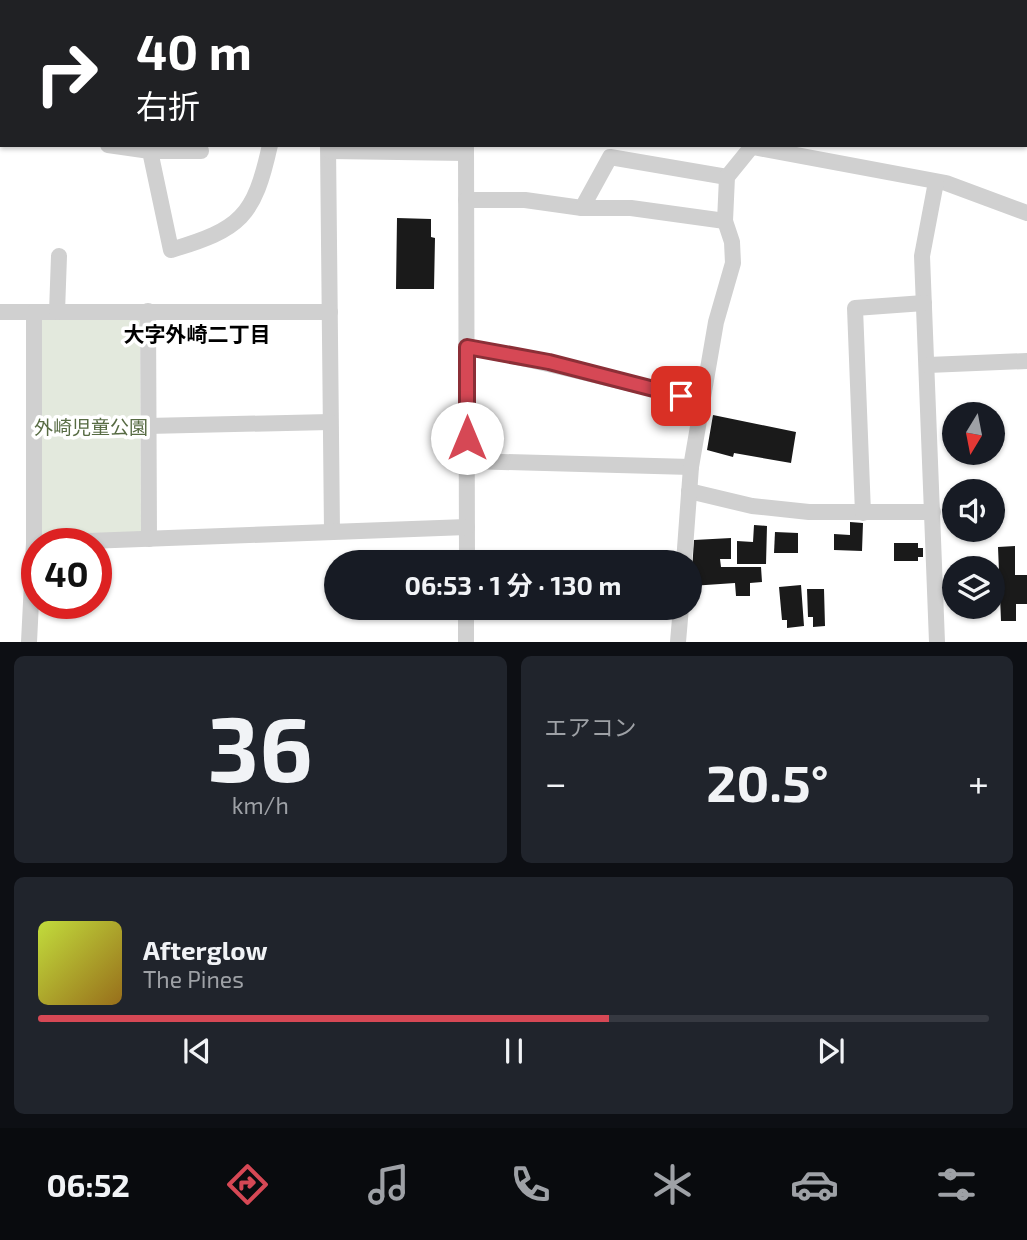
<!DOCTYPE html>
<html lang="ja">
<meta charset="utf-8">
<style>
:root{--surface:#171b24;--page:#20242c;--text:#f1f3f6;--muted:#9ea1a6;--line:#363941;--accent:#d64855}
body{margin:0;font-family:"Exo 2","Noto Sans JP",sans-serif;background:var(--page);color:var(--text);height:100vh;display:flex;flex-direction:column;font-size:26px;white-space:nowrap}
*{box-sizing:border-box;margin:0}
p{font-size:23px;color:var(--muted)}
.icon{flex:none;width:38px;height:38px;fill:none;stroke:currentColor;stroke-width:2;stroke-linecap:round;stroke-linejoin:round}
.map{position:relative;height:642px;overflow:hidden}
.side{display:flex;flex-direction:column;gap:14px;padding:14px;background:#0d0f14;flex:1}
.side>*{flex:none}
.guide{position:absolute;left:0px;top:0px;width:1027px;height:147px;box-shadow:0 2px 5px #0004;background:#202124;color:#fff;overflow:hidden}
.needle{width:46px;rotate:190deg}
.tools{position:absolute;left:942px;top:402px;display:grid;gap:14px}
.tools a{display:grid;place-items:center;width:63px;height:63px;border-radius:50%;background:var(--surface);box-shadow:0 2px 5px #0004;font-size:35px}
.speed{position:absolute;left:21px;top:528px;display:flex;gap:14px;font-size:35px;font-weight:700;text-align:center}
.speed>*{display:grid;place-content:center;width:91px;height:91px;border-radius:50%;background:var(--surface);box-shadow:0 2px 5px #0004;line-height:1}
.speed .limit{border:10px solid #d22;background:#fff;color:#111}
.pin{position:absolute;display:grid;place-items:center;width:60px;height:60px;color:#fff;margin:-30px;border-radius:14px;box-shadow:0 4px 10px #0006}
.me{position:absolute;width:77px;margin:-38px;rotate:0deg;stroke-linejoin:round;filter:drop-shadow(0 0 5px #0008)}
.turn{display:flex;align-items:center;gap:24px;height:147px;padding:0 21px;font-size:32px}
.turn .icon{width:91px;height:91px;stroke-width:2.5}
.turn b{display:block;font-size:49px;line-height:60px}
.big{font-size:52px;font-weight:700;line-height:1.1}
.side .tile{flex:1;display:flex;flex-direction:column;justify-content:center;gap:10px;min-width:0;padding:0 24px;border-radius:10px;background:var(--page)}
.side .dial{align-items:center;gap:0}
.dial b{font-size:91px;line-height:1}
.song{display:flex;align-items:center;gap:21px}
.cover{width:84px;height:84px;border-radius:10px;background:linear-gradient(135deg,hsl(70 70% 55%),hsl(40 70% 35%))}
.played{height:7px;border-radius:4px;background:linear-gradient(90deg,var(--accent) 60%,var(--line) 60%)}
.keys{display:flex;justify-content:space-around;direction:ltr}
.heat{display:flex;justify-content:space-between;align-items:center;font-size:38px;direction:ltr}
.side .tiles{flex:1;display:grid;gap:14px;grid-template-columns:1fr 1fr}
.tile:last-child{grid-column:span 2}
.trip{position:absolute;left:324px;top:550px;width:378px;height:70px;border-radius:35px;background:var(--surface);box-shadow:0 2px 5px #0004;font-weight:700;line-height:70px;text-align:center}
.tabs{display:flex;height:112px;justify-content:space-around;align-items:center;background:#090b0e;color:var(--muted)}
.tabs .icon{width:49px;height:49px}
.tabs .on{color:var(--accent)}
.tabs b{font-size:32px;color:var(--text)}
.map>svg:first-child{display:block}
.green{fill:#e3e9dd}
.building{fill:#1a1a1a}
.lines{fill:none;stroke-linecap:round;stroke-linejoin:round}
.minor{stroke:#d0d0d0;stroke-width:16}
.route-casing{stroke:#8b2f37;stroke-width:18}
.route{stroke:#d64855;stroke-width:12}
.labels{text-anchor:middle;stroke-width:7;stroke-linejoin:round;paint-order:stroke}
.park-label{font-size:19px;fill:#576b43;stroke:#fff}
.neighbourhood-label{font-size:21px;font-weight:bold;fill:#000;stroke:#fff}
</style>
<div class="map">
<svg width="1027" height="642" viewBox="0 0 1027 642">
<rect width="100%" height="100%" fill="#fff"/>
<!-- green -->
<path class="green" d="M41,319H140L141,534L42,535Z"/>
<!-- building -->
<g class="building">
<path d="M397,218L431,219V237L435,238L434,289H396Z"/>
<path d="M713,415L796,432L791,463L734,453L733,457L707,450Z"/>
<path d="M850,522L863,523L862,551L834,550V534L850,535Z"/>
<path d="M754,525L767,526L766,564H737V541L753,542Z"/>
<path d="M775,532L798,533V553H774Z"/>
<path d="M731,538V559H720L721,567H761L762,582L750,583V596H736L735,583L691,586L694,540Z"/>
<path d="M894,543H918V548H923V557H918V561H894Z"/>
<path d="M1015,546V575H1027V604H1016V621H1001L998,547Z"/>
<path d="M801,585L804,626L787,628V620H782L779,587Z"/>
<path d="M807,589H824L825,626L813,627V617H808Z"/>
</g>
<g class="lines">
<!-- minor -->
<g class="minor">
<path d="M82,0V2"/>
<path d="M480,0L499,2"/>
<path d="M735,0V2"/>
<path d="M309,2V0"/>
<path d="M1026,37H1027"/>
<path d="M0,129L2,130"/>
<path d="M108,145L150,151L171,250C241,229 254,217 270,145"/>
<path d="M328,145L332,532"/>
<path d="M466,145L467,562"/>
<path d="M753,147L946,183L1027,213"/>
<path d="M150,151H201"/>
<path d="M330,151L466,153"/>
<path d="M936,182L922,256L937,642"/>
<path d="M466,200H525L582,208L610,157L727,177"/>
<path d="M582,208H631L725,221"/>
<path d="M148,311L149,539"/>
<path d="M0,312H330"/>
<path d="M57,312L59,256"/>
<path d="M467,347C547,361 624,384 703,400"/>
<path d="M928,365L1027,361"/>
<path d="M147,426L330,422"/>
<path d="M468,461L691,467"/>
<path d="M689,491L752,506L809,512H933"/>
<path d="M863,513L855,308L924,303"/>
<path d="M34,543L467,527"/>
<path d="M684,562L691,467L716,322L733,263L732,242L725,221L727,177L753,145"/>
<path d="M29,642L34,543V312"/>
<path d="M466,642V607"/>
<path d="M678,642L681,607"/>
</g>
</g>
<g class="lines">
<defs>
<path id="route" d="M467,438V347L549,362L681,396"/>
</defs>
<!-- route casing -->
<use href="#route" class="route-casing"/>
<!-- route -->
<use href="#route" class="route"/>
</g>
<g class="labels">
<!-- park labels -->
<g class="park-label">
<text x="91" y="434">外崎児童公園</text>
</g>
<!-- neighbourhood labels -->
<g class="neighbourhood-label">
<text x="197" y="342">大字外崎二丁目</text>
</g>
</g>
</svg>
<div class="tools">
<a><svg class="needle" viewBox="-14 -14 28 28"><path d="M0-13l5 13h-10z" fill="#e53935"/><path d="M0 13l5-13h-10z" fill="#9ea1a6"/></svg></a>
<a><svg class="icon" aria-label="sound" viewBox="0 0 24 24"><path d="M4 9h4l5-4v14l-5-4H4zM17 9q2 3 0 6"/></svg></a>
<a><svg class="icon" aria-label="layers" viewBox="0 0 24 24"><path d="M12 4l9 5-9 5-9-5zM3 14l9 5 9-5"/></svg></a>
</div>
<div class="speed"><div class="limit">40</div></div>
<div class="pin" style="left:681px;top:396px;background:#d93025"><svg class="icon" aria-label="arrive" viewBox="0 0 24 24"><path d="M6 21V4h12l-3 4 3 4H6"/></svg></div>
<svg class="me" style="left:467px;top:438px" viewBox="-20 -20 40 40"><circle r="19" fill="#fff"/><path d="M0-13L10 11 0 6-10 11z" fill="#d64855"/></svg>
<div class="trip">06:53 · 1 分 · 130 m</div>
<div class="guide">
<div class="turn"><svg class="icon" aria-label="right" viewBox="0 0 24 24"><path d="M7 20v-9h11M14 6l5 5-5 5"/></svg><div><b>40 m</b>右折</div></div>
</div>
</div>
<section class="side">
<div class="tiles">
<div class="tile dial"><b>36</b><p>km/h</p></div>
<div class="tile"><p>エアコン</p>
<div class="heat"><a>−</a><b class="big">20.5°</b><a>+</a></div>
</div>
<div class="tile">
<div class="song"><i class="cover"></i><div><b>Afterglow</b><p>The Pines</p></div></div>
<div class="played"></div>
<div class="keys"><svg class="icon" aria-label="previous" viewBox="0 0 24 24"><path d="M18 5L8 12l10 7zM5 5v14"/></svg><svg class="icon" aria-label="pause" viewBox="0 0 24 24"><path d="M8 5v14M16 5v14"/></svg><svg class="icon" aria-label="next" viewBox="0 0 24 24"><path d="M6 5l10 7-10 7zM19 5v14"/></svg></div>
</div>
</div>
</section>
<nav class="tabs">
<b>06:52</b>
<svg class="icon on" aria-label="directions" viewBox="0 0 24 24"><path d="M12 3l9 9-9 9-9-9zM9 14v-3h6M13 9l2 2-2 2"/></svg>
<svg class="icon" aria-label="music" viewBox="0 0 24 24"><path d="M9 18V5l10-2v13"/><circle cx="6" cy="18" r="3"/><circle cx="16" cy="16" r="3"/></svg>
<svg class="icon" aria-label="phone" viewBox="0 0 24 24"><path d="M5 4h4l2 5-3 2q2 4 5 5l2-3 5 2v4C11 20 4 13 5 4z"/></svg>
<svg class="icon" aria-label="climate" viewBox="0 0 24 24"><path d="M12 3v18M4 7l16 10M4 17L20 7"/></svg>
<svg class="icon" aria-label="car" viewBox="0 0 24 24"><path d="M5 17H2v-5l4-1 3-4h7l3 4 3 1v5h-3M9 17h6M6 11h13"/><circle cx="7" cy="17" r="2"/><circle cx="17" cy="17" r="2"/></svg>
<svg class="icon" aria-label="filters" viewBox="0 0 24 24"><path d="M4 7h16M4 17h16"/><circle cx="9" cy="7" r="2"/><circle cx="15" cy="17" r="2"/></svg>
</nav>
